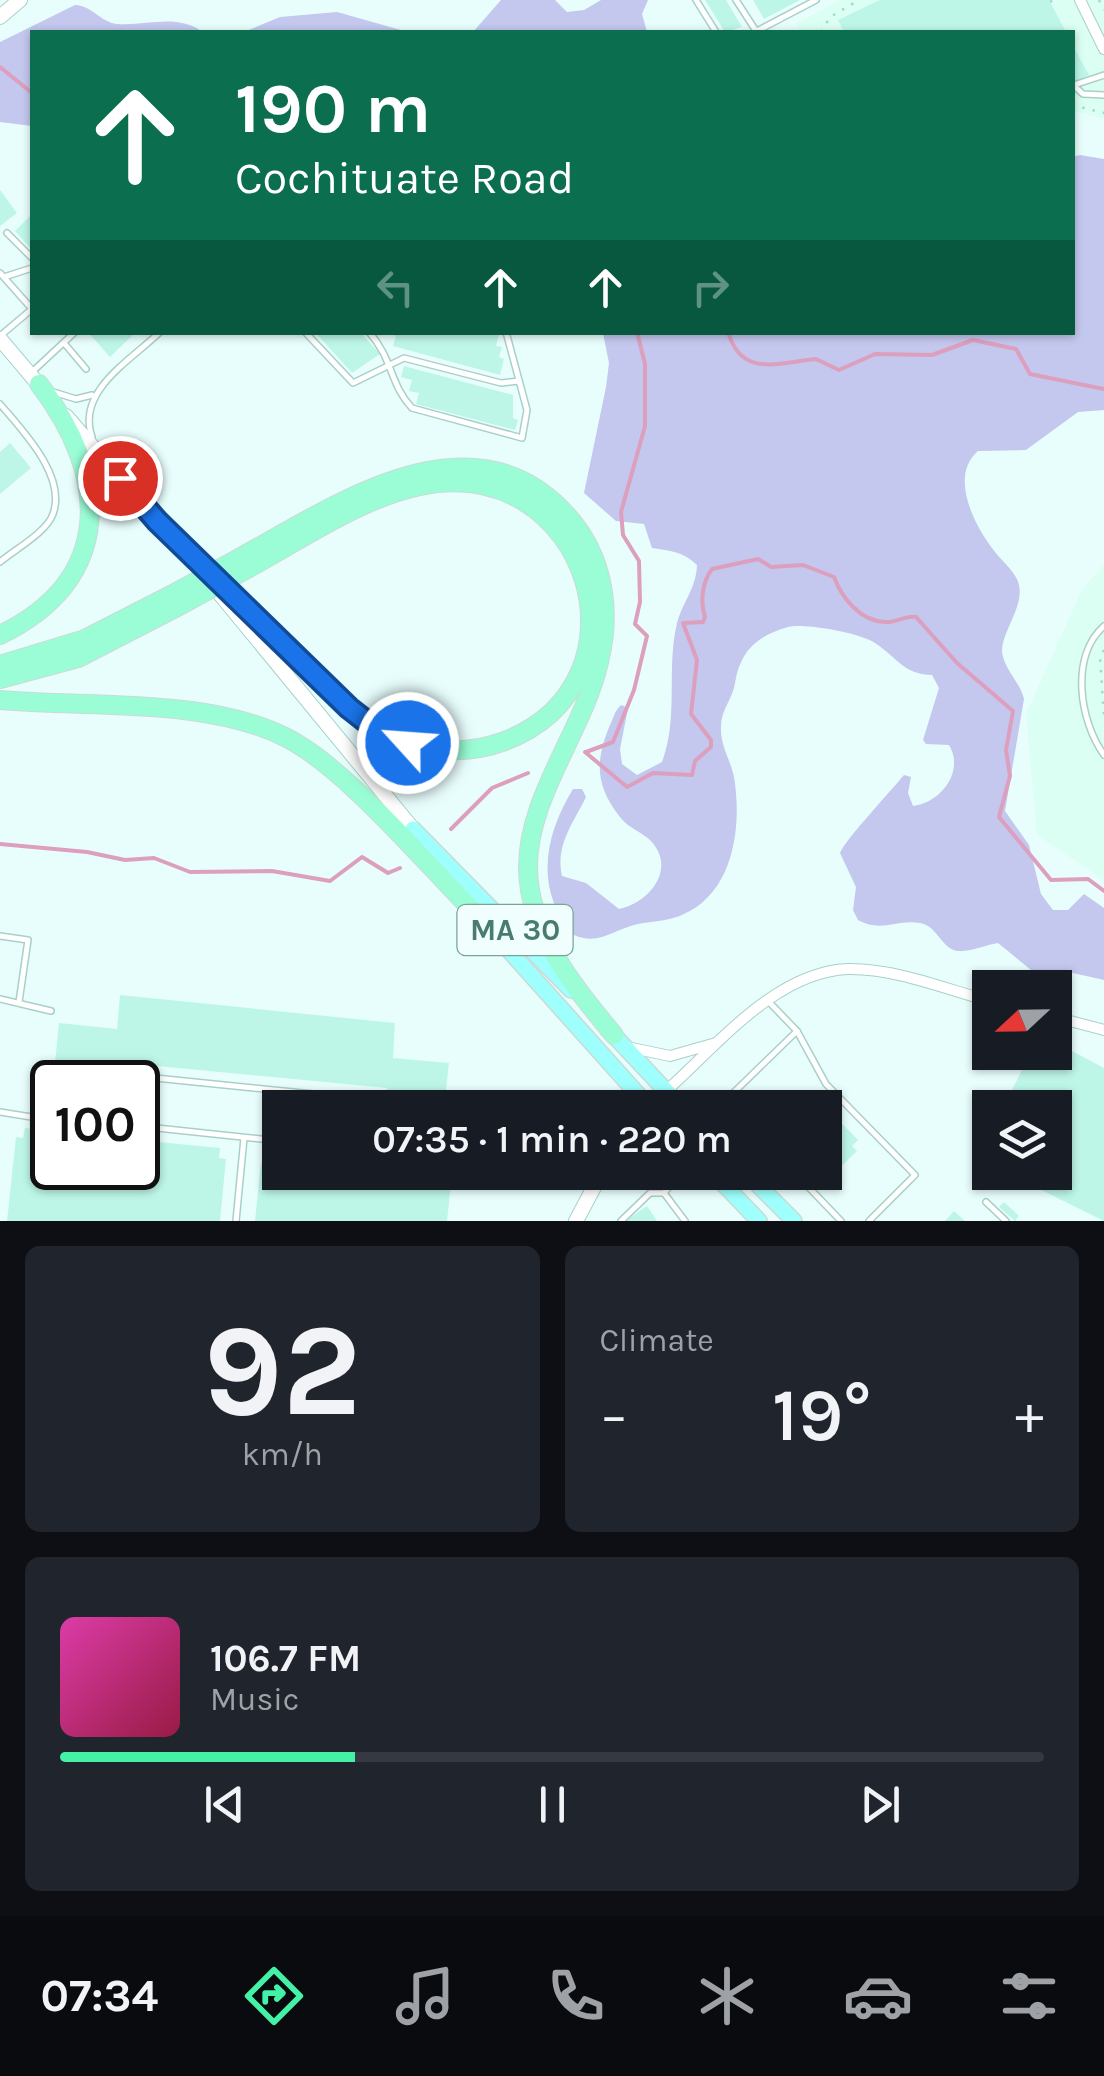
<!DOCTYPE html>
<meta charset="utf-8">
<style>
:root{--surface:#171b24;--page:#20242c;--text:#f1f3f6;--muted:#9ea1a6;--line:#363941;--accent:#43f2a6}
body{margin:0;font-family:Karla,sans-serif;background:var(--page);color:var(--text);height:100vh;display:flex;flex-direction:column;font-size:38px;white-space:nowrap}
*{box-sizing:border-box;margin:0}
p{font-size:32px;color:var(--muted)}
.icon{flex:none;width:55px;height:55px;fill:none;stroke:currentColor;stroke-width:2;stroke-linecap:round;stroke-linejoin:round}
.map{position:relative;height:1221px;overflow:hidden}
.drawer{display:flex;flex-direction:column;gap:25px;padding:25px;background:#0d0f14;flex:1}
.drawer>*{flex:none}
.top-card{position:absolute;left:30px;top:30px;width:1045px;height:305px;border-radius:0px;box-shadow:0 2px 8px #0004;background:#0b6e4f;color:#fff;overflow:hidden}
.needle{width:65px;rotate:248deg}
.fabs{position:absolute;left:972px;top:970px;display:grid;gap:20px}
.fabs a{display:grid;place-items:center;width:100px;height:100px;border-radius:0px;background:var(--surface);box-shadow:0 2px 8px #0004;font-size:50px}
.speed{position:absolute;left:30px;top:1060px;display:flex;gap:20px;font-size:50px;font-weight:700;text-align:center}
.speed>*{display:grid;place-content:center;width:130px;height:130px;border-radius:50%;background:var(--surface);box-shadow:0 2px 8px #0004;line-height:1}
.speed .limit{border:5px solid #111;border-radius:15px;background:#fff;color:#111}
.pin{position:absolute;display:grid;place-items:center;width:85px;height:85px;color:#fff;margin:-42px;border:5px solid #fff;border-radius:50%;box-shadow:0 2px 10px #0007}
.me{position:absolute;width:110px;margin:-55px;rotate:296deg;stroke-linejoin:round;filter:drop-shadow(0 0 8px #0008)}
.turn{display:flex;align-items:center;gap:35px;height:210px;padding:0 40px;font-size:45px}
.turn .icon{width:130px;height:130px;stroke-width:2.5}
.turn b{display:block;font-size:70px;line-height:85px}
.lanes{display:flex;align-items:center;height:95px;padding:0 40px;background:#0003;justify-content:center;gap:50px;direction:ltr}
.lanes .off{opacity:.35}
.big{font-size:75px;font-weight:600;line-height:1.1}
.drawer .card{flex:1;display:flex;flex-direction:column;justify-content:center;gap:15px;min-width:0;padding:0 35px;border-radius:15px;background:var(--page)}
.drawer .dial{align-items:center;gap:0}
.dial b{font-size:130px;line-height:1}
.song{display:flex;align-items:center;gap:30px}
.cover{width:120px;height:120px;border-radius:15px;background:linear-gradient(135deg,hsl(320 70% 55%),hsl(340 70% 35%))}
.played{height:10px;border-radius:5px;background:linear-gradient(90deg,var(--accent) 30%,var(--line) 30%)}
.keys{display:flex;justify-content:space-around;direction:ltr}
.heat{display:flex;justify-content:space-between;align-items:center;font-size:55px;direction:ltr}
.drawer .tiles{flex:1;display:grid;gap:25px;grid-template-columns:1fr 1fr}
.card:last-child{grid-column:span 2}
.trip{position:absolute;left:262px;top:1090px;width:580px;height:100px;border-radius:0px;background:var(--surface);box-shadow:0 2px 8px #0004;font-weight:600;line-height:100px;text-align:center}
.dock{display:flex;height:160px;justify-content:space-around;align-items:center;background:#090b0e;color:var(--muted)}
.dock .icon{width:70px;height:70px}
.dock .selected{color:var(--accent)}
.dock b{font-size:45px;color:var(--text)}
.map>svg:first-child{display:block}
.commercial{fill:#dbfff2}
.green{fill:#c4c7ee}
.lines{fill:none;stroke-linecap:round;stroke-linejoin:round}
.stream{stroke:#dd9fbe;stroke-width:4}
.building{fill:#bdf6e7}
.lane-casing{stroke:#a9d0c7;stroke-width:8}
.street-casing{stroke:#a9d0c7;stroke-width:12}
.secondary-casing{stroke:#a7d3ca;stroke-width:16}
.primary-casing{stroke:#ccdad6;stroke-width:18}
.highway-casing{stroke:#ccdad6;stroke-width:20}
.path{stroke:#9fdccc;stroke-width:2.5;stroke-dasharray:2.5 8;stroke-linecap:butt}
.lane{stroke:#fff;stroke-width:5}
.street{stroke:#fff;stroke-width:10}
.secondary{stroke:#fff;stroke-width:14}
.primary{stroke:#9efffc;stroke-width:15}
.highway{stroke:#9afdd6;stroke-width:18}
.highway-bridge-casing{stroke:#ccdad6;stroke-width:20;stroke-linecap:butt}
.highway-bridge{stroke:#9afdd6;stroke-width:18}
.route-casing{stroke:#114b97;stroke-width:25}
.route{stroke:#1a73e8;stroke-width:18}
.labels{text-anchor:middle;stroke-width:8;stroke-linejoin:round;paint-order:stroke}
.shield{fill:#f0fffe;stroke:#7ba398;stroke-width:2.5}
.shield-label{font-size:30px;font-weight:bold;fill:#497c6c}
</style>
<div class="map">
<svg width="1104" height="1221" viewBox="0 0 1104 1221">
<rect width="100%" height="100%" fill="#e8fefd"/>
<!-- commercial -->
<g class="commercial">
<path d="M841,0H1104V119L1079,112L1073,115L1072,32H801L796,23Z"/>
<path d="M1104,565V880L1037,835L1026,714L1082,590Z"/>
</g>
<!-- green -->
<g class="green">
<path d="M501,0H555L567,12L584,10L601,0H648L642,14L647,32H473Z"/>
<path d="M75,5C93,6 100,22 117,24C149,26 176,13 203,32H32V126L0,122V42Z"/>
<path d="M337,12L408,32H244L280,17Z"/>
<path d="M1080,155L1104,159V410L1078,412L1026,450L978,451C949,476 974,524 992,548C1000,560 1016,571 1019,585C1024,607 1002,631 1002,651C1003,668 1020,682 1024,699L1005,811L1029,845L1041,894L1053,910H1068L1084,894L1104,908V980L1064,971L1031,970L998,943C984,945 972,952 958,951C941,949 938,926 920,923C896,919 882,933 858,920L853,910L856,887L840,853C845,840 891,791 904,775L911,777L908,793L913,806C941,803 965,771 949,745L926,744L923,740L939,688L932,675C903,674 898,658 875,643C860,633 805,623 788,627C756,636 740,652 735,683C733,698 721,710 721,726C720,746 730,758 734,777C742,824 735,893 682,915C668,921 653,921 638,924C614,929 599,946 574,935C534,891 544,836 573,789H582L586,797C574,822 555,845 562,876L586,883L619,909C649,903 677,869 651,841C642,832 628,828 620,817C595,785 595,761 610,725C614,717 614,712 621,705L628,708L620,749L622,764L637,775L662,762C679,717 666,669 677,623C683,601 696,589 697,565C682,551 671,551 652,548L644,524L616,521L584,493L606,387L609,363L603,333L1072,332V157Z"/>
</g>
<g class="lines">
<!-- stream -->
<g class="stream">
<path d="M0,67L32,93"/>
<path d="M728,332C742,379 779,362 816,359L839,370L875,354L932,355L973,340L1016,349L1030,374L1104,389"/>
<path d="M585,752L627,787L653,773L692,775L695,761L711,747V740L691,714L697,660L683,623L703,622L705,617C700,602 702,582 712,569L758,559L771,567L803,565L834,577C842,598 860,621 885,622C897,623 904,615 916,617L957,663L1013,711L1006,750L1010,776L999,817L1051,880L1088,879L1104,891"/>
<path d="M586,752L613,742L634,690L647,636L635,624L640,602L639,561L623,535L621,512L645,426V364L637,332"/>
<path d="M451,829L492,788L528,773"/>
<path d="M0,844L87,852L125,860L154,858L190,872L272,871L330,881L362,857L388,873L400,868"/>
</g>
</g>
<!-- building -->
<g class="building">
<path d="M705,0H726L742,27L725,32Z"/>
<path d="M753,0H800L764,19Z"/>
<path d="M880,0H1049L1066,32H844L838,20Z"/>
<path d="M1072,44L1089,75L1072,84Z"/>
<path d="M0,190L17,213L0,226Z"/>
<path d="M32,214V250L15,231Z"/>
<path d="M88,332H136L110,357Z"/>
<path d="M315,332H360L380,354L352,373Z"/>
<path d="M388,332L499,334L496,346L502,347L499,357L504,359L500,375L393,346L396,336Z"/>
<path d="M404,366L513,395V418L518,420L515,430L416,404L419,393L409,391L412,380L401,377Z"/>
<path d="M10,443L31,468L0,494V452Z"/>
<path d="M120,995L395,1023L393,1058L449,1063L444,1108H385L387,1088L115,1062L114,1082H53L59,1023L117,1029Z"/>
<path d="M1055,1042L1104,1068V1221L1005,1172H1055V1108H1003L1031,1052H1055Z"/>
<path d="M799,1092L805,1098L811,1092L858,1140L852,1146L857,1151L825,1182L816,1172H825V1108H784Z"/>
<path d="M50,1119L52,1168H138V1140L220,1148L219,1158L226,1159L220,1221H7L16,1137L23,1138L25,1128L49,1131Z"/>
<path d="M990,1132V1165L977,1158Z"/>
<path d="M270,1155L280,1156V1172H445L444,1183L451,1184L447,1221H255L261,1163L269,1164Z"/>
<path d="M1004,1202L1019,1216L1015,1221L999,1207Z"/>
<path d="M647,1206L657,1221H625Z"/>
<path d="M954,1211L965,1221H945Z"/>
</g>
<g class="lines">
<defs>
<g id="lane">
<path d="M696,0L716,32"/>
<path d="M736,0L756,31"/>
<path d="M755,32L816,0"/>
<path d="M1072,84L1083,94L1104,95"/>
<path d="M1074,85L1104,75"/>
<path d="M7,233L32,258"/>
<path d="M0,273L32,309"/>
<path d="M4,277L32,268"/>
<path d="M305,332L353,383L404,358L501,383L519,381"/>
<path d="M369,332C393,359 390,385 412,408L522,438L527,410L506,332"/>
<path d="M0,336L32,309"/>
<path d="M64,343L86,369"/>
<path d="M32,372L75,332"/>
<path d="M50,391L76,399L92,395"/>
<path d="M0,404C22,430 67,476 53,514C47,532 14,550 0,562"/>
<path d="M92,437C76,391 130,361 160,332"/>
<path d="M1104,626C1070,656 1079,720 1104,755"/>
<path d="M0,936L28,940L19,1002"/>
<path d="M0,999L51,1011"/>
<path d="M768,1001L797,1031L826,1084L915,1175L869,1221"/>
<path d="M135,1082L136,1076L363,1099L362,1108"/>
<path d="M731,1108L725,1101L797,1031"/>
<path d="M0,1112L50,1120"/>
<path d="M138,1126L280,1141"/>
<path d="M794,1172L841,1221"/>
<path d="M664,1193L685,1221"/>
<path d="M986,1202L1006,1221"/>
<path d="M236,1221L244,1138"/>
<path d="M621,1221L650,1193H664L682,1172"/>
</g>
<g id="street">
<path d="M1080,0L1104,49"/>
<path d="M1055,1017L1104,1030"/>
<path d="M632,1048L670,1056L716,1043"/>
<path d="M666,1091C717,1046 775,972 848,969C894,968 945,989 990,1001"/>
</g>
<g id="secondary">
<path d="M0,17L20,0"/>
<path d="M0,339L45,392"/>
<path d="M66,416L163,528"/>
<path d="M210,582L413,829"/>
<path d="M576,1221L602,1172"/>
</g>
<g id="primary">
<path d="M413,829L571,990"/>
<path d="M472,909L650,1108"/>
<path d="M607,1028L682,1108"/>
<path d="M712,1172L759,1221"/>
<path d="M745,1172L794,1221"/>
</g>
<g id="highway">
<path d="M157,521C200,563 244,606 287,648C321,682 353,721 398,739C431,753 469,754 502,742C660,684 589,451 420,486C359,499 304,538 249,568"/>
<path d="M241,557C339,503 481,404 575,525C605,565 611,614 599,662C583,732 527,797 528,869C529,932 575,989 614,1035"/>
<path d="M0,635C116,579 109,475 39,384"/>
<path d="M0,665L85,639L171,595"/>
<path d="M0,679L78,658L181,605"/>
<path d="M0,700C89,708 207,697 287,738C346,768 428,866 478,916"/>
</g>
</defs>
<!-- lane casing -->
<use href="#lane" class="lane-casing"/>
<!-- street casing -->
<use href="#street" class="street-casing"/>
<!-- secondary casing -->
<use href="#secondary" class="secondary-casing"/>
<!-- primary casing -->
<use href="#primary" class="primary-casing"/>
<!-- highway casing -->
<use href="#highway" class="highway-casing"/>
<!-- path -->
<g class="path">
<path d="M1099,0L1104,10"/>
<path d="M1050,2L1053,0"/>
<path d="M821,32L830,17L859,0"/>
<path d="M1072,105L1104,113"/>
<path d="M1104,650L1100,657L1104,717"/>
</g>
<!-- lane -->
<use href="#lane" class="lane"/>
<!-- street -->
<use href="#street" class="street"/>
<!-- secondary -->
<use href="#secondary" class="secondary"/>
<!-- primary -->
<use href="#primary" class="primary"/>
<!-- highway -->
<use href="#highway" class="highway"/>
<defs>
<g id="highway-bridge">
<path d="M171,595L241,557"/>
<path d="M181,605L249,568"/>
</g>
</defs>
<!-- highway-bridge casing -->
<use href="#highway-bridge" class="highway-bridge-casing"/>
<!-- highway-bridge -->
<use href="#highway-bridge" class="highway-bridge"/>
</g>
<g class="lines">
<defs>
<path id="route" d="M120,478L157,521L349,708L372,726L408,743"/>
</defs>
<!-- route casing -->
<use href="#route" class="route-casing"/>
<!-- route -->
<use href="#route" class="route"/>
</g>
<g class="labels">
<!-- shield labels -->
<rect class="shield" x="457.5" y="905" width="115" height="50" rx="8"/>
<g class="shield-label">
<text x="515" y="940">MA 30</text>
</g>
</g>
</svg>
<div class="fabs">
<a><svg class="needle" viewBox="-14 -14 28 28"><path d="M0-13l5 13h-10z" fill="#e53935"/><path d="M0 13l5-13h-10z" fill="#9ea1a6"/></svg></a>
<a><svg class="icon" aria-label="layers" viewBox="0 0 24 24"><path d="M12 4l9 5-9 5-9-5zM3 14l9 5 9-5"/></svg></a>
</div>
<div class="speed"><div class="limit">100</div></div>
<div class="pin" style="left:120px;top:478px;background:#d93025"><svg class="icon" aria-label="arrive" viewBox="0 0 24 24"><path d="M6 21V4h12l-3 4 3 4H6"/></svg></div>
<svg class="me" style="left:408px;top:743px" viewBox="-20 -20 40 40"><circle r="17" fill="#1a73e8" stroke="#fff" stroke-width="3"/><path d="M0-11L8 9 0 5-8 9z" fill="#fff"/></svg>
<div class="trip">07:35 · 1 min · 220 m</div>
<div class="top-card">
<div class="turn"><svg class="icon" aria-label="ahead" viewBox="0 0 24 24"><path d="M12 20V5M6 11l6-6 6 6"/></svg><div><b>190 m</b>Cochituate Road</div></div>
<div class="lanes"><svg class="icon off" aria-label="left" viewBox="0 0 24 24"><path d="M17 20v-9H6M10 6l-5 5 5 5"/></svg><svg class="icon" aria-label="ahead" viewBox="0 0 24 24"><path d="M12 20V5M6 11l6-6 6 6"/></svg><svg class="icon" aria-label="ahead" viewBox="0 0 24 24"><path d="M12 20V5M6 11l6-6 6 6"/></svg><svg class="icon off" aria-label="right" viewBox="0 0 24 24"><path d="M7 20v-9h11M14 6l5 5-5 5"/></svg></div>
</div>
</div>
<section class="drawer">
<div class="tiles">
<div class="card dial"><b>92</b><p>km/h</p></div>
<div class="card"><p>Climate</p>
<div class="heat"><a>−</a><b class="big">19°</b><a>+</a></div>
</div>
<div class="card">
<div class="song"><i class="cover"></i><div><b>106.7 FM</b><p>Music</p></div></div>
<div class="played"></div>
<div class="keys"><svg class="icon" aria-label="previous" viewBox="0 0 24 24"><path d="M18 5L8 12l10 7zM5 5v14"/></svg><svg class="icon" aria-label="pause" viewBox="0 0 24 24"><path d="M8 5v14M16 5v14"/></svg><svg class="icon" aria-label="next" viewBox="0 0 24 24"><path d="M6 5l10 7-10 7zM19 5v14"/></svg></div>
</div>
</div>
</section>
<nav class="dock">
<b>07:34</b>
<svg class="icon selected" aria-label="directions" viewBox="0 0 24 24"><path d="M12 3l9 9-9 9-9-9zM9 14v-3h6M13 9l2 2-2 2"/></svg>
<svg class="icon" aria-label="music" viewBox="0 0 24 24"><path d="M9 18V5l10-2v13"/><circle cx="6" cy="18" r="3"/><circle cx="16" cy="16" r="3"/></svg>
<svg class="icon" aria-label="phone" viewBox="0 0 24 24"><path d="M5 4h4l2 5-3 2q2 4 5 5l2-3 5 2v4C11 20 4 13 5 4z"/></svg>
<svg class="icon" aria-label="climate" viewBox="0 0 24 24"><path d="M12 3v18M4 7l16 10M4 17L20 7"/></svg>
<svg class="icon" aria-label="car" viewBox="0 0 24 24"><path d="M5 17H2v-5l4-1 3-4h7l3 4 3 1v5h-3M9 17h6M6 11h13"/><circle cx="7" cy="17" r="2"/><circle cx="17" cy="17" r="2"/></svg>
<svg class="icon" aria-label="filters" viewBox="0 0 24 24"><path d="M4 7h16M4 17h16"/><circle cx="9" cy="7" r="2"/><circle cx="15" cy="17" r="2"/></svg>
</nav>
